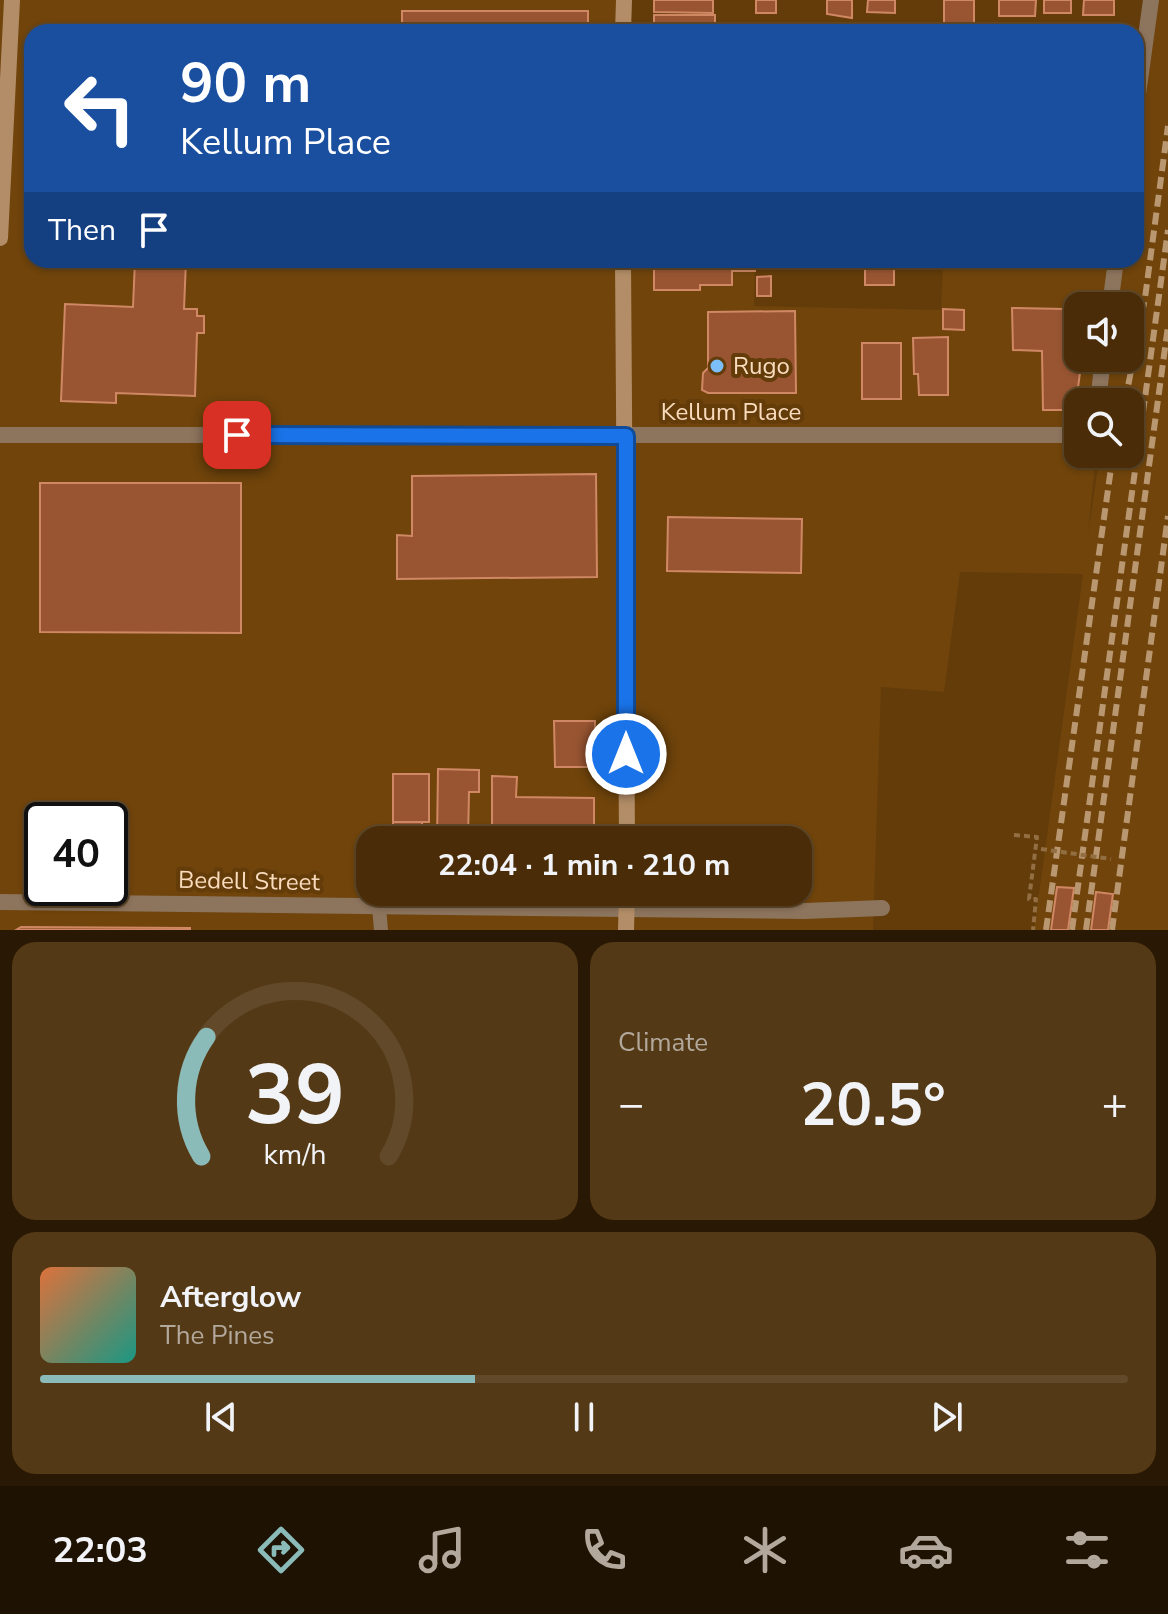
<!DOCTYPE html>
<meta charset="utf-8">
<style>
:root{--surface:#4a2d08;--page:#543916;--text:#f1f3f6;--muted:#b2a89c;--line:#614929;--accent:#8bbbb9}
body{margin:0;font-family:"Nunito Sans",sans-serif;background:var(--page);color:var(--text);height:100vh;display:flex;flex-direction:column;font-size:30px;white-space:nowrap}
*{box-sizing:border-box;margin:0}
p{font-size:26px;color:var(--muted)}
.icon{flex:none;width:44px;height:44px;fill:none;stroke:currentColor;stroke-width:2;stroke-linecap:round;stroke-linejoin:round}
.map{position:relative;height:930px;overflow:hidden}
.drawer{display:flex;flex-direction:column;gap:12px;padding:12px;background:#291904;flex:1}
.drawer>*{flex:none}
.top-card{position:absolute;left:24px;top:24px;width:1120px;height:244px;border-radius:24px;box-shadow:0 2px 6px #0004,0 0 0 2px var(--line);background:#1a4fa0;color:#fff;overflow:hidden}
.fabs{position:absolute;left:1064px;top:292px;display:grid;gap:16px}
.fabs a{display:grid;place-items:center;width:80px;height:80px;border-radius:16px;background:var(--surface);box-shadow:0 2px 6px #0004,0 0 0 2px var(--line);font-size:40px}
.speed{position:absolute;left:24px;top:802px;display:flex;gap:16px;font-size:40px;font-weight:700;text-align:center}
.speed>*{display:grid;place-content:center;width:104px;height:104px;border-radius:50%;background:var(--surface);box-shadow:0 2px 6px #0004,0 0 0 2px var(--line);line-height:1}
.speed .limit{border:4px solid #111;border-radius:12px;background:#fff;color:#111}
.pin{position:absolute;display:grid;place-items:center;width:68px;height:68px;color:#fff;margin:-34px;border-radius:16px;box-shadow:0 4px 12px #0006}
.me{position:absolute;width:88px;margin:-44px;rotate:0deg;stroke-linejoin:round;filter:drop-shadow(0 0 6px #0008)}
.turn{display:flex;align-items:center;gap:28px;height:168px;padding:0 24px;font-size:36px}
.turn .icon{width:104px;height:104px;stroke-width:2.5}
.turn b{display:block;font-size:56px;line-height:68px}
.then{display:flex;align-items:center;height:76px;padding:0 24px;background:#0003;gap:16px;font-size:30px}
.big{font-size:60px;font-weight:700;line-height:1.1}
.drawer .card{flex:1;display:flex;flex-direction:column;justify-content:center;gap:12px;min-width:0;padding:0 28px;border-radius:24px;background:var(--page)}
.drawer .dial{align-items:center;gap:0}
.dial svg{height:208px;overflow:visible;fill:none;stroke:var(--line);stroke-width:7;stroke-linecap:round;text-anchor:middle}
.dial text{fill:var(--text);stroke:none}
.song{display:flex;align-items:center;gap:24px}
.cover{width:96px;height:96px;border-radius:12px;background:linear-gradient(135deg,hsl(20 70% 55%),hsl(170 70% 35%))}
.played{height:8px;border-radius:4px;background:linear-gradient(90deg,var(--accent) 40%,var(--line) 40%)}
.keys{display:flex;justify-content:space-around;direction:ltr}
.heat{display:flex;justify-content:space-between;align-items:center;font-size:44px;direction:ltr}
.drawer .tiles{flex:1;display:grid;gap:12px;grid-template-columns:1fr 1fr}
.card:last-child{grid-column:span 2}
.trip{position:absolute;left:356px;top:826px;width:456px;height:80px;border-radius:24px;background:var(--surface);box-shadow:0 2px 6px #0004,0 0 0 2px var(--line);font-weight:700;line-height:80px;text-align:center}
.tabs{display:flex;height:128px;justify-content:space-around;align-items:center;background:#1e1203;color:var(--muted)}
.tabs .icon{width:56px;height:56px}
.tabs .selected{color:var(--accent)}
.tabs b{font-size:36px;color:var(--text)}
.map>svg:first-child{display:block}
.built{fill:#70440b;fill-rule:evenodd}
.building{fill:#995532;stroke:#d08864;stroke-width:2}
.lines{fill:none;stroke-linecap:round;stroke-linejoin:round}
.path{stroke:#926e42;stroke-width:4;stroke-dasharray:6 4;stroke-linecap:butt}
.lane{stroke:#8c745d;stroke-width:14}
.street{stroke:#8c745d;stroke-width:16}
.secondary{stroke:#b28d67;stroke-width:16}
.rail{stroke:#b99771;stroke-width:6;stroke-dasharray:12 6;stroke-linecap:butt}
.path-bridge{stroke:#926e42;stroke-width:4;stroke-dasharray:6 4;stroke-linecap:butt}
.route-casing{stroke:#114b97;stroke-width:20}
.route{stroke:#1a73e8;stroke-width:14}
.poi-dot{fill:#7cbef9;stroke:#633c0a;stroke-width:3}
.labels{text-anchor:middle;stroke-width:8;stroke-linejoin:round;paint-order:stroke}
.poi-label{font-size:24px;fill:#f9dbbe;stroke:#633c0a;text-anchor:start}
.street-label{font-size:24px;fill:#f9dbbe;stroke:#633c0a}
</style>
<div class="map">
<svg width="1168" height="930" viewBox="0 0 1168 930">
<rect width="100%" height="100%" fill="#633c0a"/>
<!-- built -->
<path class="built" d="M0,0H622V32H32V260H755L754,306L941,310L943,260H1136V109L1151,0H1168V930H1034L1083,574L960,572L944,692L881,687L873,930H0ZM1078,306H1130V358H1078ZM1078,402H1130V454H1100L1088,534L1096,454H1078ZM42,820H110V888H42ZM370,840H798V892H370Z"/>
<!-- building -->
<g class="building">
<path d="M654,0H713V13L654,12Z"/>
<rect x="756" y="0" width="20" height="13"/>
<path d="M827,0H852V18L827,14Z"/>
<path d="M868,0H895V13L867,12Z"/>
<path d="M944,0H974V29L944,28Z"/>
<path d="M999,0H1036L1035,16H999Z"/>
<rect x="1044" y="0" width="27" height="13"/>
<path d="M1084,0H1114V15H1083Z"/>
<rect x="402" y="11" width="186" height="21"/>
<rect x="654" y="15" width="61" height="17"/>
<path d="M135,260H186L184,309H197V316H204V333H197L195,396L116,393V403L61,401L65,304L133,307Z"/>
<path d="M654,260H755V271H732V285H700V290H654Z"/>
<rect x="865" y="260" width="29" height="25"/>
<path d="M771,276V296H757V277Z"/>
<path d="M1012,308L1064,309V320L1078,319V358H1082L1075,410H1043L1042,351L1013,350Z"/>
<path d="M943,309L964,310V330L943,329Z"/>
<path d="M795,311L796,393H708L702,390L703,373L708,368V312Z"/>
<path d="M948,337V395H919L918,374H914L913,338Z"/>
<rect x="862" y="343" width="39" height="56"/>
<path d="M596,474L597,577L397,579V535L412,536V476Z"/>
<path d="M40,483H241V633L40,632Z"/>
<path d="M668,517L802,519L801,573L667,571Z"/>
<path d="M554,721H595V767H555Z"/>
<path d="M438,769L479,770V792H469L468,840H437Z"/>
<rect x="393" y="774" width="36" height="48"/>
<path d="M492,776L517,777L516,797L594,798V840H492Z"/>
<rect x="393" y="822" width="29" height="18"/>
<path d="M1057,887L1074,888L1068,930H1051Z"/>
<path d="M1096,892L1113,894L1108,930H1091Z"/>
<path d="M21,927L190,928V930H16Z"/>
</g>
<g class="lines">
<!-- path -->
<path class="path" d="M1014,835L1037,837L1029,899H1036L1033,930"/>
<!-- lane -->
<path class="lane" d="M379,907L381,930"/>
<!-- street -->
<g class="street">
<path d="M1136,109L1151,0"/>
<path d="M1110,306L1116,260"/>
<path d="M1098,402L1103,358"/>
<path d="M0,435H1078"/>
<path d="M0,902L805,911L882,908"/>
</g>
<!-- secondary -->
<g class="secondary">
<path d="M623,32L624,0"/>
<path d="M0,238L12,0"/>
<path d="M623,260L627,840"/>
<path d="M626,930L627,892"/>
</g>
<!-- rail -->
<g class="rail">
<path d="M1125,402L1145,298L1168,126"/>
<path d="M1046,930L1113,454"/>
<path d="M1072,930L1168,230"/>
<path d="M1086,930L1168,326"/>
<path d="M1112,930L1168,516"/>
</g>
<!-- path-bridge -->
<path class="path-bridge" d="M1041,849L1111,859"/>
</g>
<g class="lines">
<defs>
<path id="route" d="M237,435L626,436V754"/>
</defs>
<!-- route casing -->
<use href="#route" class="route-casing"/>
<!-- route -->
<use href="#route" class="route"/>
</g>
<!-- markers -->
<circle class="poi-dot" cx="717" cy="366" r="8"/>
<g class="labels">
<!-- poi labels -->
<g class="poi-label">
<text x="733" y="374">Rugo</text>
</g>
<!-- street labels -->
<g class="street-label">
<text x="731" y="420">Kellum Place</text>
<text transform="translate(249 881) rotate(1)" y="8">Bedell Street</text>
</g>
</g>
</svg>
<div class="fabs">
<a><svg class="icon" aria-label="sound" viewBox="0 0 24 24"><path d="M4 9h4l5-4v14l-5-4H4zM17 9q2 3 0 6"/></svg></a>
<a><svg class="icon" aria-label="search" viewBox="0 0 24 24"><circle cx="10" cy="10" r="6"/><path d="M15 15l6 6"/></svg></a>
</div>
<div class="speed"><div class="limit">40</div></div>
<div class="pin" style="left:237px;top:435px;background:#d93025"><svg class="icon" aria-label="arrive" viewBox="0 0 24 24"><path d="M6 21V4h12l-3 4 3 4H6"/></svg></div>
<svg class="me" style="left:626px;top:754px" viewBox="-20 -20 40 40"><circle r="17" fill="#1a73e8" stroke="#fff" stroke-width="3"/><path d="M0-11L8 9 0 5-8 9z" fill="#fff"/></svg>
<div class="trip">22:04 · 1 min · 210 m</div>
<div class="top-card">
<div class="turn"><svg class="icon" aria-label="left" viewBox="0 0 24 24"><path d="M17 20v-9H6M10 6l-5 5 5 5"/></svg><div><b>90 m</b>Kellum Place</div></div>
<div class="then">Then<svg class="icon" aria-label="arrive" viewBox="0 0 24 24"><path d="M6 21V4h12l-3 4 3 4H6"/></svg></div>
</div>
</div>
<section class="drawer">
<div class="tiles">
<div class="card dial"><svg viewBox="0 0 100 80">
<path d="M14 69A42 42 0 1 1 86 69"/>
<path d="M14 69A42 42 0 0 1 16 23" stroke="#8bbbb9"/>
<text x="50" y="56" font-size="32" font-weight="700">39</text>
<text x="50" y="72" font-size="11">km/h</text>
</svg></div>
<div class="card"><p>Climate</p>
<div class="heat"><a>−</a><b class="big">20.5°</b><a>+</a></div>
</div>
<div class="card">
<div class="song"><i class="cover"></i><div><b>Afterglow</b><p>The Pines</p></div></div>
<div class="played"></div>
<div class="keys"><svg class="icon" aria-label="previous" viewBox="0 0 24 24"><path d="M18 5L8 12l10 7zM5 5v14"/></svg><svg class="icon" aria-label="pause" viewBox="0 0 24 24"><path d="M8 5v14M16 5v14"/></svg><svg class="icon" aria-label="next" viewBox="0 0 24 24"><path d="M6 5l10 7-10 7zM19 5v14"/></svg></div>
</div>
</div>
</section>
<nav class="tabs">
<b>22:03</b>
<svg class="icon selected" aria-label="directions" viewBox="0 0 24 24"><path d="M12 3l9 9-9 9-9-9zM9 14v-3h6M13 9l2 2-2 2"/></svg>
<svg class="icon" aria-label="music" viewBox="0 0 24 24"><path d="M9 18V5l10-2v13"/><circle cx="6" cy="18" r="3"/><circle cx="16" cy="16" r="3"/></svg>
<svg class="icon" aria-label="phone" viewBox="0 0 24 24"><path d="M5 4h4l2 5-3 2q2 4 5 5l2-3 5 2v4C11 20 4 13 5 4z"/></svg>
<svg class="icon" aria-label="climate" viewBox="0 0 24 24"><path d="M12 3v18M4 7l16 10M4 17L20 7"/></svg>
<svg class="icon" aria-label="car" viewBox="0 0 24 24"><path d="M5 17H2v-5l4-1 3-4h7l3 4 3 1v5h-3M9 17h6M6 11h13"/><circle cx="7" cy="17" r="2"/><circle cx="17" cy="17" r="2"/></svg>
<svg class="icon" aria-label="filters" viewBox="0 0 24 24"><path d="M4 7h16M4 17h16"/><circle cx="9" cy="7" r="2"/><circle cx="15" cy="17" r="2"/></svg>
</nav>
